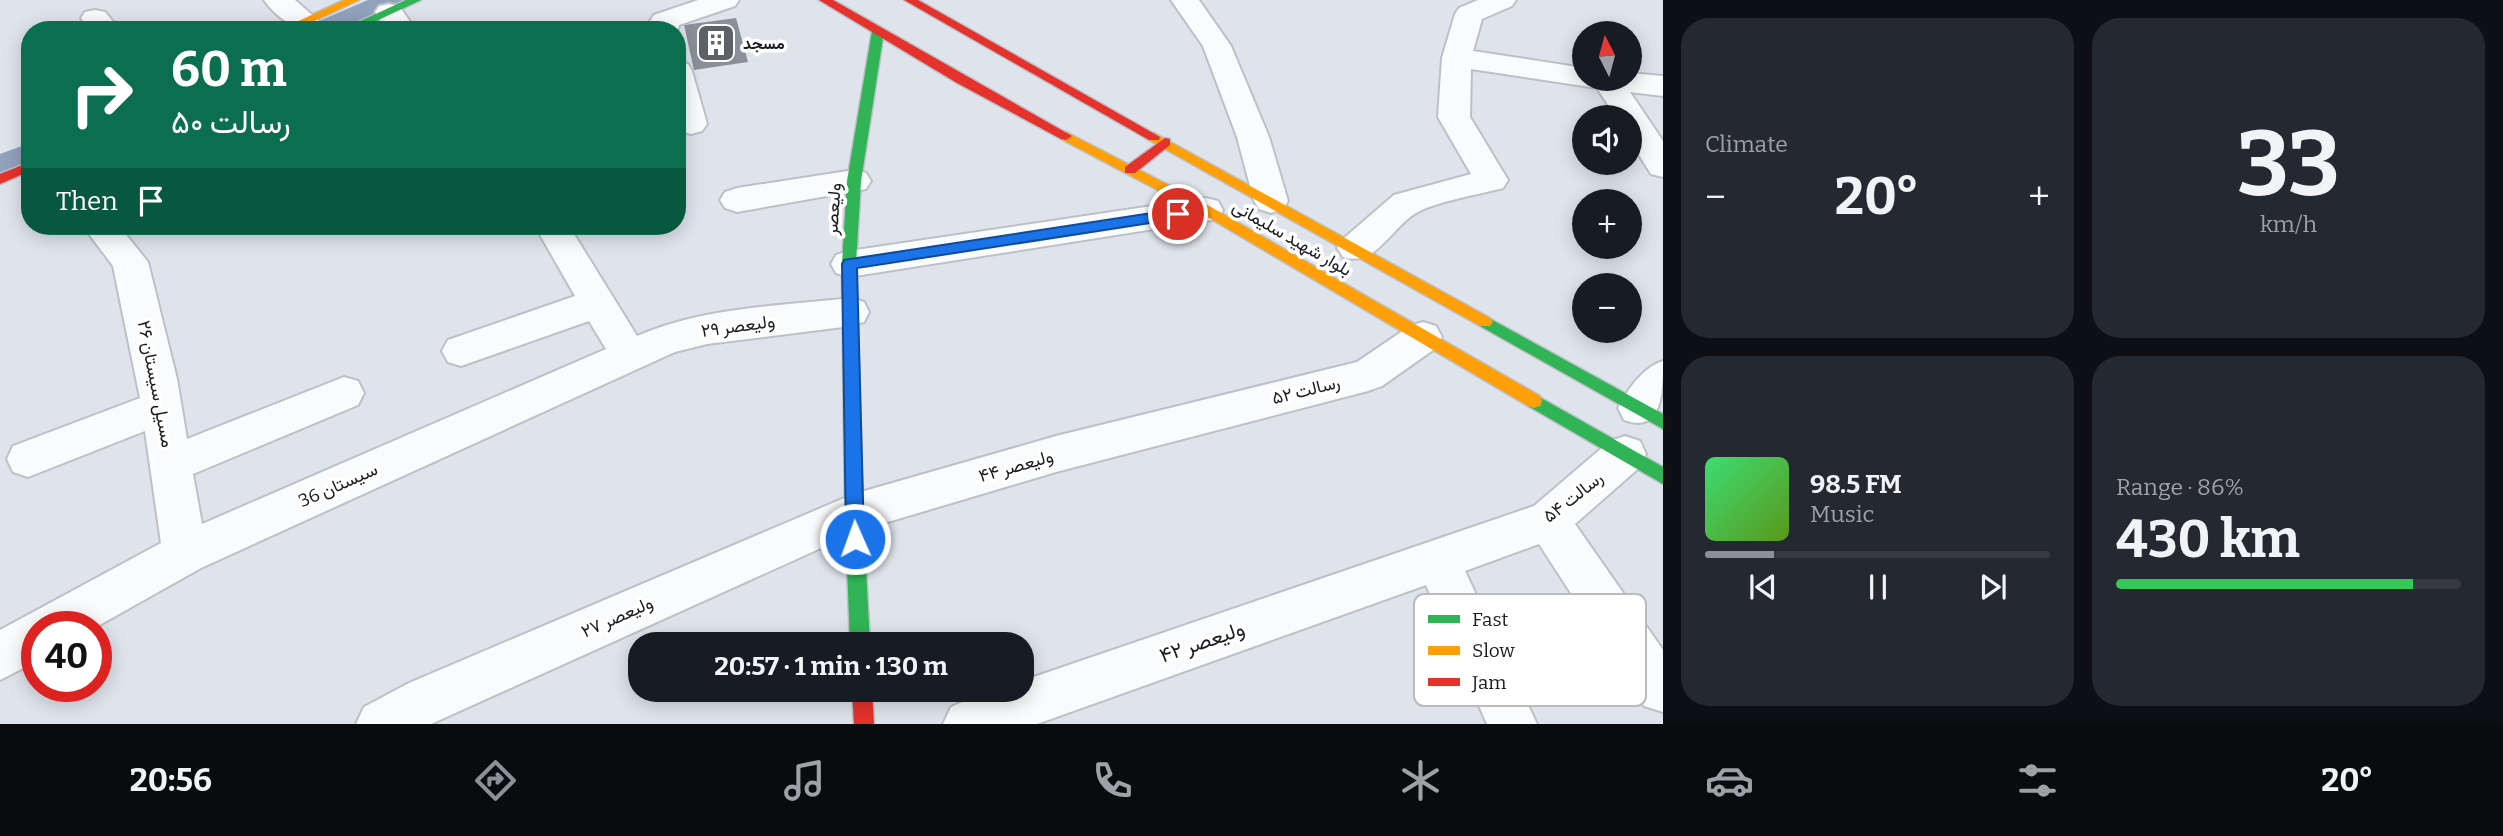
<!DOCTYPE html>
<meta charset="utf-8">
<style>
:root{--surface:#171b24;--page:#242831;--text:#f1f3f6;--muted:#9ea1a6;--line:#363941;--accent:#8c9099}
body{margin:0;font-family:Bitter,Vazirmatn,serif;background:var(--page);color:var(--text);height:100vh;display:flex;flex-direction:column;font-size:26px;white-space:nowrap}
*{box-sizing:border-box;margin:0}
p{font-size:23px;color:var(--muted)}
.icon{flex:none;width:38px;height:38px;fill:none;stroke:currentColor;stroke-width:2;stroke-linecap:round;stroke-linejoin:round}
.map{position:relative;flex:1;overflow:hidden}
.details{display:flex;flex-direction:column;gap:18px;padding:18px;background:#0d0f14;width:840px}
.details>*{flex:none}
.banner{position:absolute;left:21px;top:21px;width:665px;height:214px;border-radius:28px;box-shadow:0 4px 18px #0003;background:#0b6e4f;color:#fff;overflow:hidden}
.needle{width:46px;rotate:354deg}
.buttons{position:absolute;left:1572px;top:21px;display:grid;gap:14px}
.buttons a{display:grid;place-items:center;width:70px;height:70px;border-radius:50%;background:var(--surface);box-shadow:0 4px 18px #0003;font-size:35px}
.speed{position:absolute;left:21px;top:611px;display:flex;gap:14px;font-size:35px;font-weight:700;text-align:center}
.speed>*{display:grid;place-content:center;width:91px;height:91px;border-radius:50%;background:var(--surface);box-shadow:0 4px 18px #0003;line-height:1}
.speed .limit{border:10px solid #d22;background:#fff;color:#111}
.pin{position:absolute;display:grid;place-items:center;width:60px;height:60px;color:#fff;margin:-30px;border:4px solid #fff;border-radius:50%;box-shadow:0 2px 7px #0007}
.me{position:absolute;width:77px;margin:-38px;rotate:358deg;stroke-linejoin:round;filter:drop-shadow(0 0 5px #0008)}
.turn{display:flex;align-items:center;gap:24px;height:147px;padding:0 35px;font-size:32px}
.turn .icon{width:91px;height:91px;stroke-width:2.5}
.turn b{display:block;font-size:49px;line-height:60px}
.then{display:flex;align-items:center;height:66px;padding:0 35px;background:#0003;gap:14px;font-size:26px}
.big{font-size:52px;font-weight:700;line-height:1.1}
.details .tile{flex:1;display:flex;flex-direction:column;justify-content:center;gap:10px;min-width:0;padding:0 24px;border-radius:28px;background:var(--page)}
.details .dial{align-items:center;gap:0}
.dial b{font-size:91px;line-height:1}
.song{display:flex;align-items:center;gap:21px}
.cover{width:84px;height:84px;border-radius:10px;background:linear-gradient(135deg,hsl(140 70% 55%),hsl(90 70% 35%))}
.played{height:7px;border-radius:4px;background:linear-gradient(90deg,var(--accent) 20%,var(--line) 20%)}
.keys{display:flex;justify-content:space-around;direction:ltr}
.heat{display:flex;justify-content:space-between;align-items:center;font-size:38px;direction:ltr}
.charge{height:10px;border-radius:5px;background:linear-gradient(90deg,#34c759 86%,var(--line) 0)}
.details .tiles{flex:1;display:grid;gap:18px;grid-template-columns:repeat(2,1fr)}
.trip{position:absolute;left:628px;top:632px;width:406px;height:70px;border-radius:28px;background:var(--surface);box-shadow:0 4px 18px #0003;font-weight:700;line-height:70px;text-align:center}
.dock{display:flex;height:112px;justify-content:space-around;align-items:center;background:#090b0e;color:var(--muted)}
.dock .icon{width:49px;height:49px}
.dock .selected{color:var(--accent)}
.dock b{font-size:32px;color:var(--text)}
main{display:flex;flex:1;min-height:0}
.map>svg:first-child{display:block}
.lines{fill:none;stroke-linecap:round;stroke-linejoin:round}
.canal{fill:#91a2bd;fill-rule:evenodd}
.building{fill:#8a8f99}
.street-casing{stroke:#bdc1c7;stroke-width:4}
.fast-casing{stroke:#bdc1c7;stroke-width:3}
.slow-casing{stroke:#bdc1c7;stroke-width:3}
.jam-casing{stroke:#bdc1c7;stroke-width:3}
.street{fill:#fafbfc;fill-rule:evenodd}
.fast{fill:#30b455;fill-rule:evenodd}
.slow{fill:#ff9f0a;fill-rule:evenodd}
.jam{fill:#e5322d;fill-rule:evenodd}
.route{fill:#1a73e8;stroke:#114b97;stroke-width:2}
.labels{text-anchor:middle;stroke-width:7;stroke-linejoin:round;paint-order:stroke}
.far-poi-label{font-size:16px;font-weight:bold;fill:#191c21;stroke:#fff;text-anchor:start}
.street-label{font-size:18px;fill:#191c21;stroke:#fff}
.near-street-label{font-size:21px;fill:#191c21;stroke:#fff}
.key{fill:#fff;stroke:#babbbc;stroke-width:2}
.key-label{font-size:19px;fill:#191c21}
</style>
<main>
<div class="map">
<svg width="1663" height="724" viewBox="0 0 1663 724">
<rect width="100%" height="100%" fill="#dfe4ec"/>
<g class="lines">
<!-- canal -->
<g class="canal">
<path d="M368,0H406L402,6L347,30H308L312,24Z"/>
<path d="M30,143V167L0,178V154Z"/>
</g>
</g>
<!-- building -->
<path class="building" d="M736,18L748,62L694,70L684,25Z"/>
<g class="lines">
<defs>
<g id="street">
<path d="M264,0H295L319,21L315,27C296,32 275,16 264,0Z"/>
<path d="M698,0H739L735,6L679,25L677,34V30H652L650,21L654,15Z"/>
<path d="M1171,0H1199L1231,46L1269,137L1288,201L1283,209L1271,213L1259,209L1254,201L1237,137L1203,46Z"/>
<path d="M1478,0H1516L1512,6L1482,19L1473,51L1584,68V79H1629V73L1663,76V96L1630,92L1663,141V177L1651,174L1629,139V117H1616L1597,88L1471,69L1470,117L1508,180L1503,188C1481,194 1435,202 1418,212C1391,226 1377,268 1343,257L1337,248L1343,239L1394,195L1471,174L1438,117L1442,58L1455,14L1459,8Z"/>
<path d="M389,4L399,6L416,30H387L375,12L379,6Z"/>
<path d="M95,10L105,12L120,30H90L81,18L85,12Z"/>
<path d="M677,62L688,64L692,71L707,124L702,131L691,134L680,131L677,127Z"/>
<path d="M854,170L866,173L871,181L866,189L737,212L725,208L720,200L725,192L737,188Z"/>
<path d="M1206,198L1218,201L1223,210L1218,219L849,277L836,273L831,264L836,255L849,251Z"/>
<path d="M83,226H119L148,262L177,379L187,439L344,377L358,381L364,393L358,405L193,474L202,524L606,349L589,321L461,366L448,362L442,351L448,340L575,296L535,226H569L637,336C704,307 780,306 851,298L864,302L869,312L864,322L851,326L707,344L675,352L201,568L96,627L37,626V661L0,680V630L161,543L145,431L28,477L13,472L7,459L13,446L140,398L113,266Z"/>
<path d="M1423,322L1436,326L1442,337L1436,348L1382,386L1368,391L1056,472L861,530L431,724H356L364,707L409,683L854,494L1056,436L1357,362L1410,326Z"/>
<path d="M1663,361C1663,390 1663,435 1624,420L1618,408C1628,389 1642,368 1663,361Z"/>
<path d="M1625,436L1640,441L1646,454L1640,467L1575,524L1663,650V712L1644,706L1539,544L1465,571L1537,724H1487L1426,585L1037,724H943L951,707C975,696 995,690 1022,690V681L1534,506L1610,441Z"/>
</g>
<g id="fast">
<path d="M406,0H421L357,30H341Z"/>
<path d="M878,28L884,31L861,181L856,264L863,513L870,644H850L845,513L842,264L847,181L872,31Z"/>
<path d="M1485,316L1663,414V429L1480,326L1477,322Z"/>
<path d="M1534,394L1663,467V484L1528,406L1526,401L1528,396Z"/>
</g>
<g id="slow">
<path d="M344,0H359L295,30H279Z"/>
<path d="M1066,132L1211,207L1540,396L1542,401L1540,406L1534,408L1528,406L1201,213L1061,139L1060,136Z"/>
<path d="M1154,133L1490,318L1493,322L1490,326H1480L1149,140V134Z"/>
</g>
<g id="jam">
<path d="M819,0H833L1072,136L1066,140L1061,139L957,83Z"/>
<path d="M904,0H918L1160,137L1159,140H1149Z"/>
<path d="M1165,138L1170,139V145L1135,173H1125V167Z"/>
<path d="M30,162V171L0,184V174Z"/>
<path d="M852,690H872L874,724H854Z"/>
</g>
</defs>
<!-- street casing -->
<use href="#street" class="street-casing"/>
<!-- fast casing -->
<use href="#fast" class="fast-casing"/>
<!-- slow casing -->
<use href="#slow" class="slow-casing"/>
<!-- jam casing -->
<use href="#jam" class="jam-casing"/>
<!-- street -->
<use href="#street" class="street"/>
<!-- fast -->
<use href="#fast" class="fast"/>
<!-- slow -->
<use href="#slow" class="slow"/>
<!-- jam -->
<use href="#jam" class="jam"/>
</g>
<!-- route -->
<path class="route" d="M1178,209L1183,210V218L857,268L864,539L862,545L855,547L849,545L846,539L842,264L844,260Z"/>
<!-- icons -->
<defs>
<symbol id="building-square" viewBox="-11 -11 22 22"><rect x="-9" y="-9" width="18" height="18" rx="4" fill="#5e6268" stroke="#fff"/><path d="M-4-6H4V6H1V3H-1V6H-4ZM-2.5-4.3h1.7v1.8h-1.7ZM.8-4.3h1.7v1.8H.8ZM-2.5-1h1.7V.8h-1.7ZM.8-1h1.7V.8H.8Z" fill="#fff"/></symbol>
</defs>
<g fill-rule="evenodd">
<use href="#building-square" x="694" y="21" width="44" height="44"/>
</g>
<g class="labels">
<!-- far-poi labels -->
<g class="far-poi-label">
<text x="743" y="49">مسجد</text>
</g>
<!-- street labels -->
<g class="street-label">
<text transform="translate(833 209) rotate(-86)" y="6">ولیعصر</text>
<text transform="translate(1292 238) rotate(30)" y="6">بلوار شهید سلیمانی</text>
<text transform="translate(738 326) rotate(-8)" y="6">ولیعصر ۲۹</text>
<text transform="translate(156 384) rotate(79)" y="6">مسیل سیستان ۲۶</text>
<text transform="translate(1306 390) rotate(-14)" y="6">رسالت ۵۲</text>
<text transform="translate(1016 466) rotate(-16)" y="6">ولیعصر ۴۴</text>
<text transform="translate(338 485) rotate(-24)" y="6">سیستان 36</text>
<text transform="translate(1573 497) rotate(-38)" y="6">رسالت ۵۴</text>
<text transform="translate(617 617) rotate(-24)" y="6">ولیعصر ۲۷</text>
</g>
<!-- near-street labels -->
<g class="near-street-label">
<text transform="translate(1202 642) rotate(-19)" y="7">ولیعصر ۴۲</text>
</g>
</g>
<!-- legend -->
<rect x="1414" y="594" width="232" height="112" rx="10" class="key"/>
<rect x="1428" y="615" width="32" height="8" fill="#30b455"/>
<rect x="1428" y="646" width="32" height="9" fill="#ff9f0a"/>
<rect x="1428" y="678" width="32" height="8" fill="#e5322d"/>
<g class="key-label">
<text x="1472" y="626">Fast</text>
<text x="1472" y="657">Slow</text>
<text x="1472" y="689">Jam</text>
</g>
</svg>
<div class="buttons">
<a><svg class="needle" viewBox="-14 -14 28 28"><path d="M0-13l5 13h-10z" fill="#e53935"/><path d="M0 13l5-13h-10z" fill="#9ea1a6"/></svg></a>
<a><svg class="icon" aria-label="sound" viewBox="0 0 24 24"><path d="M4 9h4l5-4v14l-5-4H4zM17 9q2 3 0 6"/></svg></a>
<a>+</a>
<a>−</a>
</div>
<div class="speed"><div class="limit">40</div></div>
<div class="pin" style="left:1178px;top:214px;background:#d93025"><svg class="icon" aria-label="arrive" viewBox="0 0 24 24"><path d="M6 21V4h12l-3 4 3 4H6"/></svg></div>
<svg class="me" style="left:855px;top:539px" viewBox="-20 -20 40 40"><circle r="17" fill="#1a73e8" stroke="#fff" stroke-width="3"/><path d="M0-11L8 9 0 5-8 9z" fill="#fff"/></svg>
<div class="trip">20:57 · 1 min · 130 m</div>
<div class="banner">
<div class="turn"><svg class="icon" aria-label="right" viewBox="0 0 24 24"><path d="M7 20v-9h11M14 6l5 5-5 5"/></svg><div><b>60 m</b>رسالت ۵۰</div></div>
<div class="then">Then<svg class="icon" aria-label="arrive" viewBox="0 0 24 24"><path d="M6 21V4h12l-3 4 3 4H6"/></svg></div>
</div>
</div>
<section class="details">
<div class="tiles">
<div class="tile"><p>Climate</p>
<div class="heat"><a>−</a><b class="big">20°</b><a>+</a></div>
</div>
<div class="tile dial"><b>33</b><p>km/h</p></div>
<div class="tile">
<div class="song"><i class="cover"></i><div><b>98.5 FM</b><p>Music</p></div></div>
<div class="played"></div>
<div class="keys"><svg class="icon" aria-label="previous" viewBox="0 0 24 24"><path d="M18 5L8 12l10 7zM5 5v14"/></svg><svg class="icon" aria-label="pause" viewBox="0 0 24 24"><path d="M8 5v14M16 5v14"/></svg><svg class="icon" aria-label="next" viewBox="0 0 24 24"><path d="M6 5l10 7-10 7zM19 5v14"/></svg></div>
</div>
<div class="tile"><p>Range · 86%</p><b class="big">430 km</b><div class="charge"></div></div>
</div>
</section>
</main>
<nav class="dock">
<b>20:56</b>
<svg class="icon selected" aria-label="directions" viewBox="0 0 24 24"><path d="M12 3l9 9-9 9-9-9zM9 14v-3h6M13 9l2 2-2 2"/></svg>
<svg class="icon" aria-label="music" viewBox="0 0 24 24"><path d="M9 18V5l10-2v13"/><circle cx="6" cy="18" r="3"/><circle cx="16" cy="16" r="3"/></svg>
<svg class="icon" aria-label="phone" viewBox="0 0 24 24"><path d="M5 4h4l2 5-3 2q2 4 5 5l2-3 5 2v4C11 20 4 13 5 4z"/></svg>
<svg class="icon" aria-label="climate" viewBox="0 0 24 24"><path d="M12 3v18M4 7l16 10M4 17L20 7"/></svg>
<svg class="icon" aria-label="car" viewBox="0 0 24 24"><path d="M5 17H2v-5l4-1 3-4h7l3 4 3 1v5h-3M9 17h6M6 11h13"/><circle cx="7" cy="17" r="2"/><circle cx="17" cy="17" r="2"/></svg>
<svg class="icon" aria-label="filters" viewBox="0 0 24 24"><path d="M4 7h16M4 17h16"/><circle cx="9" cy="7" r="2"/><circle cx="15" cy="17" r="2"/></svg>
<b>20°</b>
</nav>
